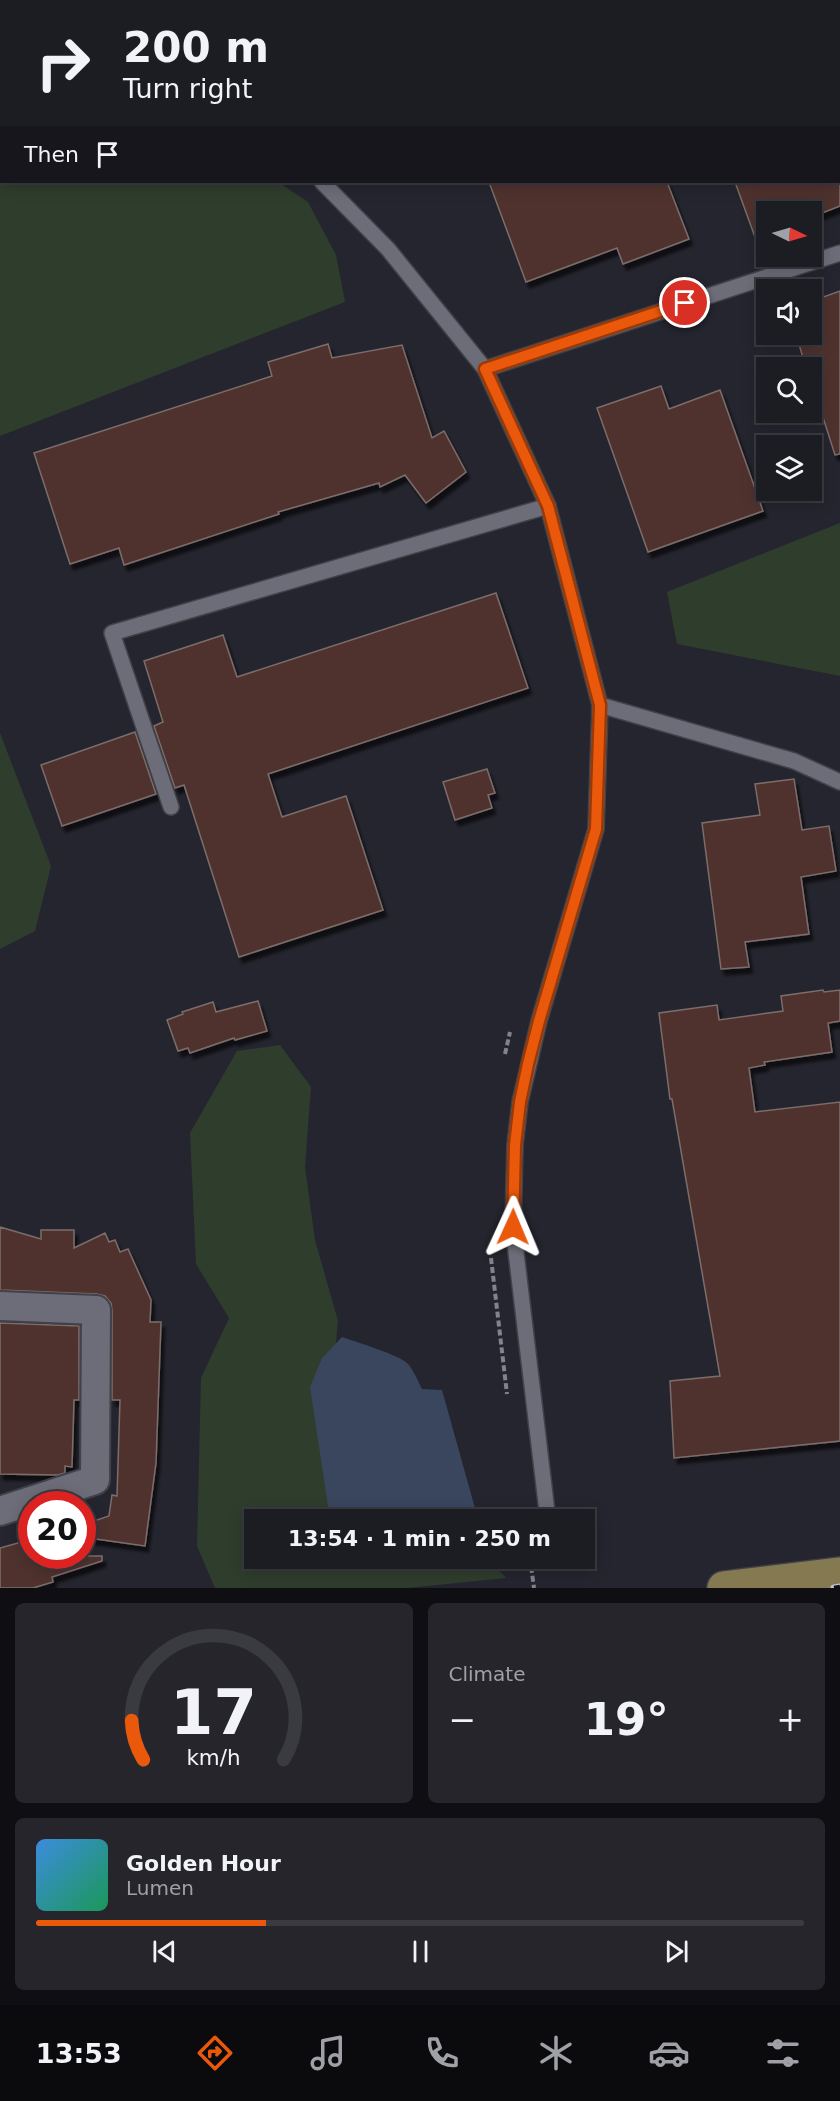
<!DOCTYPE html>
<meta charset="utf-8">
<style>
:root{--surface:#1c1c23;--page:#25252b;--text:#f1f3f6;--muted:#a0a1a6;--line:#3a3a41;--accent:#ea580c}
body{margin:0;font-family:"DejaVu Sans",sans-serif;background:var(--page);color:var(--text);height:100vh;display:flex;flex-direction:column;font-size:22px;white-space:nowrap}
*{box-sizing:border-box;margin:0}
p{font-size:20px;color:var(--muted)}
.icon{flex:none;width:33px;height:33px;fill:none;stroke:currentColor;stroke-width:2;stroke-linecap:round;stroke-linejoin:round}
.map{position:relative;height:1588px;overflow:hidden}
.sheet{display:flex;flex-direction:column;gap:15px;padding:15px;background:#0f0f13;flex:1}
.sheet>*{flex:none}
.guide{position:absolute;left:0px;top:0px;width:840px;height:183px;box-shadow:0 3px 15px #0003,0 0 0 2px var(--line);background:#1c1c23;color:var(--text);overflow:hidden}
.needle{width:39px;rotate:95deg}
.tools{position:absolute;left:756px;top:201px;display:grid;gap:12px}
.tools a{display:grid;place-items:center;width:66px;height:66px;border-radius:0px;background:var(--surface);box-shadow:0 3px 15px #0003,0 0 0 2px var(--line);font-size:30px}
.speed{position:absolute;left:18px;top:1491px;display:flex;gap:12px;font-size:30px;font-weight:700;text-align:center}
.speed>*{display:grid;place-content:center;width:78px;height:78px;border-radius:50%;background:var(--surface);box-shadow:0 3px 15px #0003,0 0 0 2px var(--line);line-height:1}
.speed .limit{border:9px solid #d22;background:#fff;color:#111}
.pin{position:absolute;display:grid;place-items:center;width:51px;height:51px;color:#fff;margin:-26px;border:3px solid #fff;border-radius:50%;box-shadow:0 2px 6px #0007}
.me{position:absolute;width:66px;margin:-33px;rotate:1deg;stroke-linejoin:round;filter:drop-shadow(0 0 4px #0008)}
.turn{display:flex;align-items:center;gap:21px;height:126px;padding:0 24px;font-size:27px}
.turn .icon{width:78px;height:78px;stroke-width:2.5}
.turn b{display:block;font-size:42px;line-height:51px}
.then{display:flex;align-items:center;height:57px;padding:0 24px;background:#0003;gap:12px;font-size:22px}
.big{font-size:45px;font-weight:700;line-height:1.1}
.sheet .widget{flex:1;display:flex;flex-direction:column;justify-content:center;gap:9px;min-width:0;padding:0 21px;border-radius:9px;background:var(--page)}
.sheet .dial{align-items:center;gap:0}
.dial svg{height:156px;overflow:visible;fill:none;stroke:var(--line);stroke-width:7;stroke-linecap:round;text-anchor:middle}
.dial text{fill:var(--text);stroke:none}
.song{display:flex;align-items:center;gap:18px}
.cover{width:72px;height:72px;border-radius:9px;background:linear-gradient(135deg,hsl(210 70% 55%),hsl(150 70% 35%))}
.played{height:6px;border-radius:3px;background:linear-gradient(90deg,var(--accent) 30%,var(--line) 30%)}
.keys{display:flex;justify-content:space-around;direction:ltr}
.heat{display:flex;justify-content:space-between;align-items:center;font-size:33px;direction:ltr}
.sheet .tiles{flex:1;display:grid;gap:15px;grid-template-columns:1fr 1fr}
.widget:last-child{grid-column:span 2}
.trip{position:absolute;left:244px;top:1509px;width:351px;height:60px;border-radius:0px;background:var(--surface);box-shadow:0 3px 15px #0003,0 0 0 2px var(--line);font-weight:700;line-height:60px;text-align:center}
.tab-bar{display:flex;height:96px;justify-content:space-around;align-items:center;background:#0b0b0e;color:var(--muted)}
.tab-bar .icon{width:42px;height:42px}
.tab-bar .on{color:var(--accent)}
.tab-bar b{font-size:27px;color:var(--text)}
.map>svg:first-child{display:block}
.green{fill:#2f3d2d}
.water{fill:#39465e}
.building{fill:#4f312e;stroke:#7b6d6b;stroke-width:1.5;filter:url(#shadow)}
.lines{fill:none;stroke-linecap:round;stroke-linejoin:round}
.lane-casing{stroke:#414149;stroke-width:18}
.street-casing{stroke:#414149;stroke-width:32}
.primary-casing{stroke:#414149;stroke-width:36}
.path{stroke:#83838c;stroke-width:4;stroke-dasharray:6 3;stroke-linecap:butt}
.lane{stroke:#6c6d78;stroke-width:15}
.street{stroke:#6c6d78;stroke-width:28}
.primary{stroke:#857951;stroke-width:33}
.rail-casing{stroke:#c4c4cb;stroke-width:7}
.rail{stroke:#0f0f13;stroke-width:4.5;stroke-dasharray:14;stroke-linecap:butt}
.route-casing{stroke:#983908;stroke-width:15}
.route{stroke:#ea580c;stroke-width:10}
</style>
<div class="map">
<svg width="840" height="1588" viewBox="0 0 840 1588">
<defs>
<filter id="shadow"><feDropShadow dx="3.5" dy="6" stdDeviation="1.5" flood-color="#0009"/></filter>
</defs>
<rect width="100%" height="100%" fill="#25252f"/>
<!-- green -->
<g class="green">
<path d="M328,0H572L327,1Z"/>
<path d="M0,25L2,182H278L308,202L336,255L345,302L0,436Z"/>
<path d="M840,523V676L677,644L667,592Z"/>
<path d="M0,733L51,866L35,931L0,949Z"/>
<path d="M280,1045L311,1087L305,1167L315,1240L338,1321L331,1396L368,1519L255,1520V1558L489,1559L506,1578L407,1588H215L197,1546L201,1378L229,1318L196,1264L190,1133L237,1051Z"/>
</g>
<!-- water -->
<path class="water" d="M342,1337C356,1342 400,1355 408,1364C414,1371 418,1381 422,1389L442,1390L478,1519H330L310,1387L322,1358Z"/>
<!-- building -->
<g class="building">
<path d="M489,182H667L689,239L623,264L617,248L526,282Z"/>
<path d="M735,182H840V206L812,217V212H766V233L755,237Z"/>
<path d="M840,291V454L835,455L812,383V368H806L796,334H812V301Z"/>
<path d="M328,344L332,358L402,345L432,438L444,431L466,472L426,503L405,475L380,487L379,483L278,512L279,514L124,565L119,548L70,564L34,453L272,376L268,362Z"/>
<path d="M661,386L669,409L720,390L763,511L648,552L597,408Z"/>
<path d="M496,593L528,688L268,774L282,817L346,796L383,910L239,957L184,785L175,788L154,726L163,722L144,661L223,635L237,677Z"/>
<path d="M135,732L156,794L62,826L41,765Z"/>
<path d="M487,769L495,793L488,795L492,808L455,820L443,782Z"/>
<path d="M794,779L802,830L829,826L836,871L801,877L809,934L745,942L749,967L721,969L702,823L760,815L755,784Z"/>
<path d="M823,990L824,992L840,990V1021L828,1023L832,1052L764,1062L765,1065L749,1068L755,1112L840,1102V1441L674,1458L670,1381L720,1376L672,1099H670L659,1013L717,1005L719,1020L783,1011L781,996Z"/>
<path d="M258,1001L267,1031L235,1040L234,1038L190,1053L188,1048L178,1051L167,1020L183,1014L182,1012L213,1002L216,1012Z"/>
<path d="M0,1227L41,1239V1230H74V1248L105,1233L109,1242L115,1240L120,1252L128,1249L151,1300L150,1322H161L156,1463L145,1546L82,1537V1525L109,1516L112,1495L117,1496L120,1400H112V1310L111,1303L105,1296L97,1294L0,1290Z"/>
<path d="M0,1323L79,1326V1400H74L72,1467L65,1466V1473L58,1475L0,1474Z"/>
<path d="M32,1539V1556H102V1561L52,1577L53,1582L33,1588H0V1548Z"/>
</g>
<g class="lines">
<defs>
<g id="lane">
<path d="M25,0L28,2"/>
<path d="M272,2L273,0"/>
<path d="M322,182L388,249L485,369L548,506L600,705L596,829L539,1021L520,1102L515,1145L513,1227L548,1520"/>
<path d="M485,369L840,253"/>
<path d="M600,705L794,761L840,782"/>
<path d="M171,807L112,633L548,506"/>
</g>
<path id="street" d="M0,1306L96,1310L95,1480L0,1511"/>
<path id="primary" d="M724,1588L840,1574"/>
</defs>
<!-- lane casing -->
<use href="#lane" class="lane-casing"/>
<!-- street casing -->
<use href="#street" class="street-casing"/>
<!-- primary casing -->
<use href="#primary" class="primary-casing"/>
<!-- path -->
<g class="path">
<path d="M505,1054L510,1032"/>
<path d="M491,1258L507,1394"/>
<path d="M530,1558L534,1588"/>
</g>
<!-- lane -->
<use href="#lane" class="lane"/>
<!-- street -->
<use href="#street" class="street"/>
<!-- primary -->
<use href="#primary" class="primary"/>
<defs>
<path id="rail" d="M834,1588L840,1587"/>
</defs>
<!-- rail casing -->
<use href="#rail" class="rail-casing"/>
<!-- rail -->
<use href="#rail" class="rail"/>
</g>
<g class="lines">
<defs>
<path id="route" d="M513,1227L515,1145L520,1102L528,1064L539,1021L596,829L600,705L548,506L485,369L685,303"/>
</defs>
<!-- route casing -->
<use href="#route" class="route-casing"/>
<!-- route -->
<use href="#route" class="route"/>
</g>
</svg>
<div class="tools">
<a><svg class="needle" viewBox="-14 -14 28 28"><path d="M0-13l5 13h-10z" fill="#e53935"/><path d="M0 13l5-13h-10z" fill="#a0a1a6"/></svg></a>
<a><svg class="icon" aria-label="sound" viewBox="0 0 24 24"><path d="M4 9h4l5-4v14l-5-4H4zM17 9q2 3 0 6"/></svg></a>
<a><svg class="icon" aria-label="search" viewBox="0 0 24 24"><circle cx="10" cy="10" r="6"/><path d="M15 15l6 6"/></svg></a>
<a><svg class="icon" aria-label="layers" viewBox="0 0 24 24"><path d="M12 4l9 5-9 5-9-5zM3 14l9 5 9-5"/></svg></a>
</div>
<div class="speed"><div class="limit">20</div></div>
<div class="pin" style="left:685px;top:303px;background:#d93025"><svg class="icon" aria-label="arrive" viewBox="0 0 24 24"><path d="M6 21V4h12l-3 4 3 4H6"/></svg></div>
<svg class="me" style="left:513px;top:1227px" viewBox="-20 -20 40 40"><path d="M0-17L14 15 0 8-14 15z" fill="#ea580c" stroke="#fff" stroke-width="4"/></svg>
<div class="trip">13:54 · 1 min · 250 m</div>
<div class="guide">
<div class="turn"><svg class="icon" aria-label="right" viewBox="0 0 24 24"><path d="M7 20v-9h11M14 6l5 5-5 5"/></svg><div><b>200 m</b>Turn right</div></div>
<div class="then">Then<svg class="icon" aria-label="arrive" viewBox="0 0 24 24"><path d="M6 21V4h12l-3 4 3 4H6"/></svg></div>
</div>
</div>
<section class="sheet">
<div class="tiles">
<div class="widget dial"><svg viewBox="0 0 100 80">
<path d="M14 69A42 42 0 1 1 86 69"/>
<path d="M14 69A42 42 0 0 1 8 49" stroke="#ea580c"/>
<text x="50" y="56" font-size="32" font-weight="700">17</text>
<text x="50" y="72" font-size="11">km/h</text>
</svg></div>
<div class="widget"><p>Climate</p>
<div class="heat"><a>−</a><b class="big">19°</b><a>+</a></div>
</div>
<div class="widget">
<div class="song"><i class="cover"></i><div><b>Golden Hour</b><p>Lumen</p></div></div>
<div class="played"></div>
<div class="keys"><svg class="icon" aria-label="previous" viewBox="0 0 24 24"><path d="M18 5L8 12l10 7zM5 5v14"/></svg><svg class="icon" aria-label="pause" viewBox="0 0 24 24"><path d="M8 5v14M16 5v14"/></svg><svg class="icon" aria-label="next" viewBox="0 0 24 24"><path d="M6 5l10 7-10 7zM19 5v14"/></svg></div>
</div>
</div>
</section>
<nav class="tab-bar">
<b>13:53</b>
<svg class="icon on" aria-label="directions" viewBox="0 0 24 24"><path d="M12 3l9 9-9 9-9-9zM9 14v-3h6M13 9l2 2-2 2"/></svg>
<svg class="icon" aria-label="music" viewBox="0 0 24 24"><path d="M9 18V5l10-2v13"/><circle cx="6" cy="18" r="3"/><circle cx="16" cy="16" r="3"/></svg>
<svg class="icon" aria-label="phone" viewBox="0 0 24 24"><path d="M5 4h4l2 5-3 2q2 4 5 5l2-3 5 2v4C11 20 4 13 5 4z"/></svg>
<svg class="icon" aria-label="climate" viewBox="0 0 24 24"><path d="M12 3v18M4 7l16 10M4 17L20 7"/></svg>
<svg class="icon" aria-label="car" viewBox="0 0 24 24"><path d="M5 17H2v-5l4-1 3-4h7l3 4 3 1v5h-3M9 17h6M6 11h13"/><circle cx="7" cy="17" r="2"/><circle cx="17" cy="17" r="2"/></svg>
<svg class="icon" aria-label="filters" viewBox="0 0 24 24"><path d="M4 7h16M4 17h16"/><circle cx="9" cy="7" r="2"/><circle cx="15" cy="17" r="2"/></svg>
</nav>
